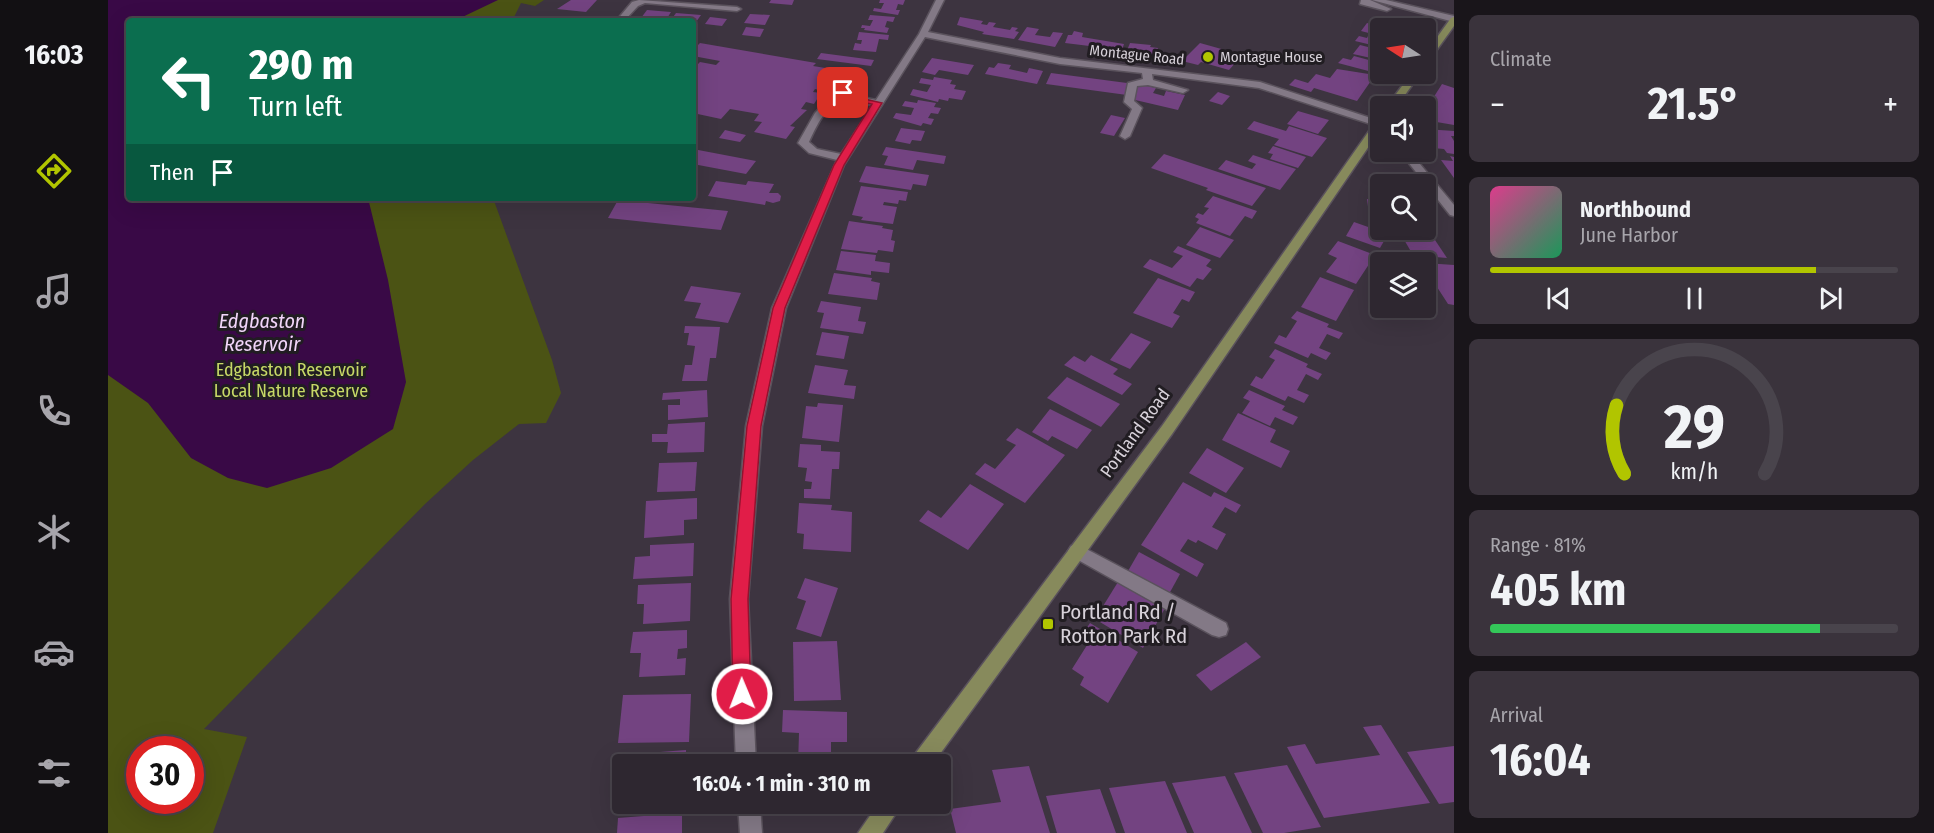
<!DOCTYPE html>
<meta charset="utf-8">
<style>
:root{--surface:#2e2730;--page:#3a333c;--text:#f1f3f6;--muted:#a7a5ab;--line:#49444c;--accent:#b1c500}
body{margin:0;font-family:"Fira Sans Condensed",sans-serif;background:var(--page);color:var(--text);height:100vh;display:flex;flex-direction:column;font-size:22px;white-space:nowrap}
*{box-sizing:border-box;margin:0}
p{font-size:20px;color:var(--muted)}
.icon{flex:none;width:33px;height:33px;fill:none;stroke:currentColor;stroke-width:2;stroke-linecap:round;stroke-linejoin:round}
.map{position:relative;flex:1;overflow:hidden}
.sheet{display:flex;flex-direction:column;gap:15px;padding:15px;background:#19151a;width:480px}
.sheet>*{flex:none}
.guide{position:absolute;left:18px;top:18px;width:570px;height:183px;border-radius:6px;box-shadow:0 6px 24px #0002,0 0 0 2px var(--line);background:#0b6e4f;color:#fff;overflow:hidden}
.needle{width:39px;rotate:282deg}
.buttons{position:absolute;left:1262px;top:18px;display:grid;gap:12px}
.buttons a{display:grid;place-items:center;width:66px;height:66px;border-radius:6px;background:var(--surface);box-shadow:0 6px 24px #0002,0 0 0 2px var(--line);font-size:30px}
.speed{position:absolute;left:18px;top:736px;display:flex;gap:12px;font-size:30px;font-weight:700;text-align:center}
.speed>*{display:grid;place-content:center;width:78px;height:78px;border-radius:50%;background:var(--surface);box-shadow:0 6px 24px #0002,0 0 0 2px var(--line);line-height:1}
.speed .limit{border:9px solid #d22;background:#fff;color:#111}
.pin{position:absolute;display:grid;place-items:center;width:51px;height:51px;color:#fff;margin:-26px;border-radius:12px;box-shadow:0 3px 9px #0006}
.me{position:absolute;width:66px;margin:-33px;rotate:359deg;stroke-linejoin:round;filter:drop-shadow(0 0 4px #0008)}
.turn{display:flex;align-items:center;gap:21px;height:126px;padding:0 24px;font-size:27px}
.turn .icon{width:78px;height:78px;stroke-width:2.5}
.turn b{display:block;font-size:42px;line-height:51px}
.then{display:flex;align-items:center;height:57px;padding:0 24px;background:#0003;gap:12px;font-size:22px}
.big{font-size:45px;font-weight:700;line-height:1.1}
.sheet .card{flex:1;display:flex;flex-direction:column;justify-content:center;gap:9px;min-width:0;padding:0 21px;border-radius:9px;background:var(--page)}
.sheet .dial{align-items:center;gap:0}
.dial svg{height:156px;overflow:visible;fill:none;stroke:var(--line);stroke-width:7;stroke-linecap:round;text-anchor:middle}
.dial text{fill:var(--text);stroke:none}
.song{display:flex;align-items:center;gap:18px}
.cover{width:72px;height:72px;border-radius:9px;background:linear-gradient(135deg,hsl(330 70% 55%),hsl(150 70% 35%))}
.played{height:6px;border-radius:3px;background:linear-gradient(90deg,var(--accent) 80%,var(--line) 80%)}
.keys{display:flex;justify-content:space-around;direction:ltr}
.heat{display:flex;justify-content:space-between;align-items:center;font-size:33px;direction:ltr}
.charge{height:9px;border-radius:4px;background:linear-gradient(90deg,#34c759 81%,var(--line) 0)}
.trip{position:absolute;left:504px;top:754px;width:339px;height:60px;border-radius:6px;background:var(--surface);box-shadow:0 6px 24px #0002,0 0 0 2px var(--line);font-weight:700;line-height:60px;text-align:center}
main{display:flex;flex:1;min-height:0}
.dock{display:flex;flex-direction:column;width:108px;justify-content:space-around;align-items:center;background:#121013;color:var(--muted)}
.dock .icon{width:42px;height:42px}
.dock .active{color:var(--accent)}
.dock b{font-size:27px;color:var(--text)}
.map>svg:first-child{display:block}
.green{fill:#4b5314;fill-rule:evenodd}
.water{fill:#390946}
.building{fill:#734381}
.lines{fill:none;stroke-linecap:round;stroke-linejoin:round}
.minor-casing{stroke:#5a525c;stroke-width:3}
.major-casing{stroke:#5a525c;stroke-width:3}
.minor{fill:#837986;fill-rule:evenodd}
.major{fill:#878a5c;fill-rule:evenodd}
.route{fill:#e11d48;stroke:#92132f;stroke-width:1.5}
.poi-dot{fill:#b1c500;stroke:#211d22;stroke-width:2}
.labels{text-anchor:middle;stroke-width:6;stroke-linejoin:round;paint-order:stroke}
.far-street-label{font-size:15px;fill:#d7d1d9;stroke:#211d22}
.far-poi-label{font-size:15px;fill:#d7d1d9;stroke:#211d22;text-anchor:start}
.park-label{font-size:18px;fill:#c7d967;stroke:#211d22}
.street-label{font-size:18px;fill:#d7d1d9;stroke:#211d22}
.water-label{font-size:20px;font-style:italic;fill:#f1d5f9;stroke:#211d22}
.near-poi-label{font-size:21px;fill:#d7d1d9;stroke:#211d22;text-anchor:start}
</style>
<main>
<nav class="dock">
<b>16:03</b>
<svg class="icon active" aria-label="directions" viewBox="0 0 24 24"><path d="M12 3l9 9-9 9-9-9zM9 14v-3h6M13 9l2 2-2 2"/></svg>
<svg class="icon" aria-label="music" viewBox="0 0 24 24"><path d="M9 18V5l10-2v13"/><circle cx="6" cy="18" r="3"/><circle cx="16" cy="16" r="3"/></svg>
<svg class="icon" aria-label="phone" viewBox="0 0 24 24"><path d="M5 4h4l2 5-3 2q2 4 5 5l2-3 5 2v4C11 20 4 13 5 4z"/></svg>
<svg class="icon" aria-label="climate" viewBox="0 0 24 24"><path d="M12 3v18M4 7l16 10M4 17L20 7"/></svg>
<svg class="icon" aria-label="car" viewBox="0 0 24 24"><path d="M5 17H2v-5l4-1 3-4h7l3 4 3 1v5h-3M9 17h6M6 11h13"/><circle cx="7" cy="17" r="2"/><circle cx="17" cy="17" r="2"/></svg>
<svg class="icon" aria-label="filters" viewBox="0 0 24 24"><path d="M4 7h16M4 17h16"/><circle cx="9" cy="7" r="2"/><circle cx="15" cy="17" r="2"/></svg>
</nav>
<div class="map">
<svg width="1346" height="833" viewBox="0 0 1346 833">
<rect width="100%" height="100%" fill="#3d3440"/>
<!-- green -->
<path class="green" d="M0,0H436L427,6L413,3L404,21H21V198H385L444,360L453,393L438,423L411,424L365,460L317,504L96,729L139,737L105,833H0ZM32,750H82V801H32Z"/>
<!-- water -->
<path class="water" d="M0,0H390L346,21H21V198H260L280,280L298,382L285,429L223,468L159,488L120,478L83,458L40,403L0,375Z"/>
<!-- building -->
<g class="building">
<path d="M463,0H489L478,12L449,9Z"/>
<path d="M663,0H686L684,5L661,3Z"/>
<path d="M772,0H797L795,5L790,4L788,10H792L790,15L765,11L766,8L773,9L776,3H771Z"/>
<path d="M539,10L563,12L558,20L533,18Z"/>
<path d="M568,13L593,15L588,22L563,20Z"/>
<path d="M642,14L662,15L657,25L636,23Z"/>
<path d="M762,15L787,17L785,22L779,21L777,27L781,28L779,33L756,30L757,28H753L754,25L762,26L765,20H760Z"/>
<path d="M602,17L619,19L614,26L597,24Z"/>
<path d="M852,17L875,21L873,24L879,25L881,22L888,23L885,27L902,30L904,27L910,28L907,31L911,32L906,39L874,34L876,32L849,25Z"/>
<path d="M1287,17L1307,22L1302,28H1292L1269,21L1272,18L1285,20Z"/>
<path d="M1259,23L1277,28H1272V36L1253,31Z"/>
<path d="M638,27L656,29L652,37L634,35Z"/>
<path d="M919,27L931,29L927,35L942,37L945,32L955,33L947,47L910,40Z"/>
<path d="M966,31L975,33L974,37L1016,44L1014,50L957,43L960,35H964Z"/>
<path d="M751,32L781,35L780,40L771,39L768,52L745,50L747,43L753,44L754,40H749Z"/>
<path d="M1261,34L1272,37V47L1247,41L1251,36L1259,38Z"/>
<path d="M592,43L708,63L705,66L730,70L715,91L707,89L705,92L713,93L706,104L698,102L693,109L699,110L682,126L687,127L678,139L646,132L654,122L646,121L651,114L622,109L613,119L585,113V69L592,62L608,65L612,61L585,56V50Z"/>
<path d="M1022,43L1043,45L1042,47L1050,48L1047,57L1025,51L1026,49L1020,48Z"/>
<path d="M1092,43L1117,50L1114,54L1123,56L1121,59L1129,61L1121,70L1093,62L1090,65L1074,61Z"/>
<path d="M1252,45L1272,50V60L1245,54Z"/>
<path d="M713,53L766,60L763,66L709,59Z"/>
<path d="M1246,56L1272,63V69L1268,73L1230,63L1235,58L1243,60Z"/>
<path d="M824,58L866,65L860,75L831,70L827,75L814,72Z"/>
<path d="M890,63L903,65L901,69L919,73L921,68L935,71L929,84L877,74L881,67L886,68Z"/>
<path d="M1229,69L1267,75L1249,101L1206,88L1203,92L1181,85L1187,79L1200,83L1208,74L1222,78Z"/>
<path d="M943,73L1019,83V95L938,84Z"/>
<path d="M826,77L844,80L842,84L848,85L846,89L858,91L854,100L841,98L840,101L831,99L830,102L802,95L805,89L819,92L823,85L811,83L813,78L825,80Z"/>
<path d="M1031,84L1048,88L1045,93L1056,96L1058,91L1077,95L1070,110L1023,99Z"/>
<path d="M1334,84L1346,88V125L1317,120V111Z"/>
<path d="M1110,92L1122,96L1114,105L1101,101Z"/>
<path d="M810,100L828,103L826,107L833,108L830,114L823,113L820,118L826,119L823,125L815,123L813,126L785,118L788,113L803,115L806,108L794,106L797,101L809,103Z"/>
<path d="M1190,111L1221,120L1210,134L1179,124Z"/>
<path d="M1003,115L1017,118L1006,136L992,133Z"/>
<path d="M1146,121L1178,131L1181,126L1219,138L1204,157L1166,145L1171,139L1139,129Z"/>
<path d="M793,128L817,131L813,141L804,140L802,144L787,141Z"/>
<path d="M1317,129L1346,131V136H1343L1346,141V154L1339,153L1336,149L1325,148L1317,135V132H1320Z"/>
<path d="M617,130L638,135L632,142L611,138Z"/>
<path d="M1165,146L1198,157L1190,168L1162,159L1165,154L1160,153Z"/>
<path d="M778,147L838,156L836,164L809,160L805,170L776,165L780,156L774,155Z"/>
<path d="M585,149L648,161L638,174L585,164Z"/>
<path d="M1056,154L1158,188L1144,206L1098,190L1100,188L1043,168Z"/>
<path d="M1145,155L1188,169L1172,190L1110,169L1118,160L1144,169L1148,164L1140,161Z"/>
<path d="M1342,156L1346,157V178L1333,160L1345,161Z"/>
<path d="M758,166L821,175L818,186L805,184L803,190L751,182Z"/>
<path d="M608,181L638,185L640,181L666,184L661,193H670L673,196L672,201L665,203L658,201L657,205L600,196Z"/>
<path d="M753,186L800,192L798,201L791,200L790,204L776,202L775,205L789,207L785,224L753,220L755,217L744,215Z"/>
<path d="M1267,191L1272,192V216L1261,214L1259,199L1268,201Z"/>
<path d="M1105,196L1149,211L1144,219L1137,216L1122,236L1088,223L1091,219L1087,217L1090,213L1095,215L1101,208L1096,207Z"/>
<path d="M521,198H542L540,203L620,211L613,230L500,218L510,200H520Z"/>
<path d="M741,221L775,226L774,228L785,230L783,240L787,241L785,252L770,250L769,253L733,249Z"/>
<path d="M1246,222L1280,234L1272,248L1238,236Z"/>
<path d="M1092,227L1126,240L1112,258L1078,245Z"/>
<path d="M1291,231L1323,234L1339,258L1305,255Z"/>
<path d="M1230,241L1267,255L1248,284L1218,272L1229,258L1220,254Z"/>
<path d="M1070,246L1103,260L1098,266L1104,269L1095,280L1089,278L1082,287L1035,267L1042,259L1064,268L1075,256L1065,252Z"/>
<path d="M733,251L768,255L767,261L782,263L781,273L763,271V275L728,270Z"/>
<path d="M1317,263L1346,265V305L1340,304L1329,287L1320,286L1317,282Z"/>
<path d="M726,273L764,278L763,281L772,283L769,300L720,294Z"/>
<path d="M1212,277L1246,290L1228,321L1193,307Z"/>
<path d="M1050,278L1087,292L1081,302L1074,299L1065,313L1072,316L1064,328L1025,313Z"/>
<path d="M583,286L633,293L620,323L587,318L593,303L576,301Z"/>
<path d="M713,301L753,307L750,321L758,322L755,334L712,328L716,313L709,312Z"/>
<path d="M1189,311L1221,324L1219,327L1235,333L1231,339L1219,334L1211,348L1223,353L1218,360L1203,353L1200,358L1166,343L1171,335L1178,338L1189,321L1183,318Z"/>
<path d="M577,326L612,327L608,358H602L599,381H574L577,365H584L587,346L579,345L581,333H576Z"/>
<path d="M714,332L741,336L736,359L708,355Z"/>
<path d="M1023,333L1043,342L1022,369L1002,360Z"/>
<path d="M1167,349L1200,364L1198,367L1214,374L1210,380L1198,374L1189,390L1201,395L1196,403L1180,396L1177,401L1142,385L1148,376L1154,379L1167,360L1161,357Z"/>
<path d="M983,355L1010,369L1005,374L1024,384L1014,395L956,365L966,356L977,362Z"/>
<path d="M707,365L740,370L736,385L748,386L746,399L700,393Z"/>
<path d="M959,377L1012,404L993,427L939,398Z"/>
<path d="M599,390L600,417L560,420V405H572V399L554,400L555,393Z"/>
<path d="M1141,390L1177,406L1174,410L1190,417L1185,425L1167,417L1162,426L1134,413L1142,401L1135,398Z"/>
<path d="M710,403L735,405L731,442L694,438L698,406L709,407Z"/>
<path d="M942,409L984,430L969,449L944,436L940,441L924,432Z"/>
<path d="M1130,413L1168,430L1162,442L1182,451L1173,468L1114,440Z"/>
<path d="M597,422L596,452L559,453L560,442H544V434H559L560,424Z"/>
<path d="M909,428L957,455L917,503L867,474L877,463L887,469L908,445L898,440Z"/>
<path d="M692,444L713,445V451L732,452L731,469H724L722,499L696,498V489H703L704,482L697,481L699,468L690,467Z"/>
<path d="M1099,448L1136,468L1118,493L1081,473Z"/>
<path d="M589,462L587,491L549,492L551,463Z"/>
<path d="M1075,482L1103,497L1106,492L1133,505L1128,513L1117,507L1104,527L1118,534L1109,550L1090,540L1088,543L1080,539L1072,551L1096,564L1089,577L1033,545Z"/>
<path d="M862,484L896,504L860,550L811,521L820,510L833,518Z"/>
<path d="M589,498V519L576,520V535L536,538L538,501Z"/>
<path d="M691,503L724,505L723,510L744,512L743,552L695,549L696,534L689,533Z"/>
<path d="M586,543L585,576L525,579L527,557L542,556V545Z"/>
<path d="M1031,552L1072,574L1061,594L1020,571Z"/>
<path d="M697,578L730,588L713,637L688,629L698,601L689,598Z"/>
<path d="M1010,582L1057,608L1035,648L987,619Z"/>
<path d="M583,583L582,621L535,624L536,604H529L530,585Z"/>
<path d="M982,623L1030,652L1000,703L972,685L976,677L964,669L981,642L972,638Z"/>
<path d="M579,630V648L570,649L569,659L578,658L577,675L531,677L533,653H522L525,632Z"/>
<path d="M729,641L733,700L686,701L685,642Z"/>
<path d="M1138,642L1153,657L1103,691L1088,675Z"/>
<path d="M583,694L581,742L510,743L515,695Z"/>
<path d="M675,710L739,712V742H723V765H690L691,733L674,732Z"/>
<path d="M1273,725L1322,803L1216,818L1179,747L1197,744L1208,764L1272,755L1255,727Z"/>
<path d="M1346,746V802L1331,804L1299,752Z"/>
<path d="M578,750V765H526V754Z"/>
<path d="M1179,765L1213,827L1176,833H1155L1126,773Z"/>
<path d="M921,766L942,833H848L842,809L893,802L884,770Z"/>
<path d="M1117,776L1144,833H1086L1064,783Z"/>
<path d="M1057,781L1079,833H1017L1001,788Z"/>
<path d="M992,789L1008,833H949L938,796Z"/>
<path d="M574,813V833H509L510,818Z"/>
</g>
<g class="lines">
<defs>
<g id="minor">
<path d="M531,0L629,7L633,9L629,11L537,3L530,6L516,21H508L524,2Z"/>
<path d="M828,0H836L820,32L952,58L1152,82L1272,121V127L1151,88L1044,74L1045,80L1080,90L1075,93L1040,85L1029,86L1026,101L1034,108L1022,136L1017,139L1012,136L1024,109L1016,102L1020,83L1035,79L1034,73L952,64L817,37L736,165L678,308L654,426L640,599L648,765H628L622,599L638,426L664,308L729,160L701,153L690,143L707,113L718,101L730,96L744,73L752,75L740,94L768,100L811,34ZM736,100L765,105L733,154L709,149L701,142C709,125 717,106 736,100Z"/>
<path d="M1253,0H1262L1283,9L1279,11L1252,4Z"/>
<path d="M1264,0H1278L1346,16V22Z"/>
<path d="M1292,152H1302L1346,205V216L1342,215Z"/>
<path d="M969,544L1118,623L1120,629L1118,635L1111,637L1104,635L963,556L960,551L963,546Z"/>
<path d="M630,804H652L654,833H632Z"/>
</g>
<g id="major">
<path d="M1346,17V26L1320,62L1317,63V54L1343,18Z"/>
<path d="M1303,74H1312L1289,106H1279Z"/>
<path d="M1272,120V130L1064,434L824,765H801L804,758L1054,426L1268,121Z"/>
<path d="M770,804H794L775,833H750Z"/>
</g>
</defs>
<!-- minor casing -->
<use href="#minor" class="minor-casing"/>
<!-- major casing -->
<use href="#major" class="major-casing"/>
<!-- minor -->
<use href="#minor" class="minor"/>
<!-- major -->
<use href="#major" class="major"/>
</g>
<!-- route -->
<path class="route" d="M735,90L739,95L774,103L736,165L677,308L653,426L640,599L643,694L640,700L634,703L628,700L625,694L623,599L639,426L665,308L726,165L764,104L732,99L730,93Z"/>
<!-- markers -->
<g class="poi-dot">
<circle cx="1100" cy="57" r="6"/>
<rect x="934" y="618" width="12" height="12" rx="3"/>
</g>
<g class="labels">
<!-- far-street labels -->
<g class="far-street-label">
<text transform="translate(1029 55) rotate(6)" y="5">Montague Road</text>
</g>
<!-- far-poi labels -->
<g class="far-poi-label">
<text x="1112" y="62">Montague House</text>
</g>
<!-- park labels -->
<g class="park-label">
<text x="183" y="376">Edgbaston Reservoir<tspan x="183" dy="21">Local Nature Reserve</tspan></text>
</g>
<!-- street labels -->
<g class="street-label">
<text transform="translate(1027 433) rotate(-54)" y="6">Portland Road</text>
</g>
<!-- water labels -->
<g class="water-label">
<text x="154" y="328">Edgbaston<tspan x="154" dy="23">Reservoir</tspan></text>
</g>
<!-- near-poi labels -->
<g class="near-poi-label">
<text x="952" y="619">Portland Rd /<tspan x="952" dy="24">Rotton Park Rd</tspan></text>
</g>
</g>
</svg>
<div class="buttons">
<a><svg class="needle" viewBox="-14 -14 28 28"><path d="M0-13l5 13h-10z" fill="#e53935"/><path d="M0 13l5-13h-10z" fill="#a7a5ab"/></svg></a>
<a><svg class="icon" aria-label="sound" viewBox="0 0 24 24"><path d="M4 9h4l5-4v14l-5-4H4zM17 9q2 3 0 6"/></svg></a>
<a><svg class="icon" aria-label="search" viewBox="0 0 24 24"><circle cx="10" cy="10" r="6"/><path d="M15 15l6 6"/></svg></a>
<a><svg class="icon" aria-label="layers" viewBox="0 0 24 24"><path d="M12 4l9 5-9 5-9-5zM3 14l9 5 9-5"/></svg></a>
</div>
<div class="speed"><div class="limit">30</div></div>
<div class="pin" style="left:735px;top:93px;background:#d93025"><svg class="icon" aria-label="arrive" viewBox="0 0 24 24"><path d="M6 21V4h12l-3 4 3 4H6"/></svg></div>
<svg class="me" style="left:634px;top:694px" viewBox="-20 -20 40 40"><circle r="17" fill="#e11d48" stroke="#fff" stroke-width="3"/><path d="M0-11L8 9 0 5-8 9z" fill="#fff"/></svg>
<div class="trip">16:04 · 1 min · 310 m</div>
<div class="guide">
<div class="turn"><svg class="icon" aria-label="left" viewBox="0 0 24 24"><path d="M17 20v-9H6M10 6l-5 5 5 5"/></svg><div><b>290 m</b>Turn left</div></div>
<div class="then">Then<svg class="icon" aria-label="arrive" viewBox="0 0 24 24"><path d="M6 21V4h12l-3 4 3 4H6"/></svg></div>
</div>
</div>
<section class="sheet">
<div class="card"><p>Climate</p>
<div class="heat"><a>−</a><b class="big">21.5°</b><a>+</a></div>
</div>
<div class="card">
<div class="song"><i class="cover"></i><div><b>Northbound</b><p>June Harbor</p></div></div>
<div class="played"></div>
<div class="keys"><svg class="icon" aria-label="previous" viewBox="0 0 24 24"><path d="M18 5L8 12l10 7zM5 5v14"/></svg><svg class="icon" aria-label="pause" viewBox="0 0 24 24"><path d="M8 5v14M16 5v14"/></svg><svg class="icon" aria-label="next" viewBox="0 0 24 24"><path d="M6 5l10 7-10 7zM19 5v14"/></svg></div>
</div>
<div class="card dial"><svg viewBox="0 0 100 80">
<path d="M14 69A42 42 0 1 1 86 69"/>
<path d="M14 69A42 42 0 0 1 10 34" stroke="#b1c500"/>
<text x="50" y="56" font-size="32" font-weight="700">29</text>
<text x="50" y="72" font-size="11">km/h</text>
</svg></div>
<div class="card"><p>Range · 81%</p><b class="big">405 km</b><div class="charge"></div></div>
<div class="card"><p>Arrival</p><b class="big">16:04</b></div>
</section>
</main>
